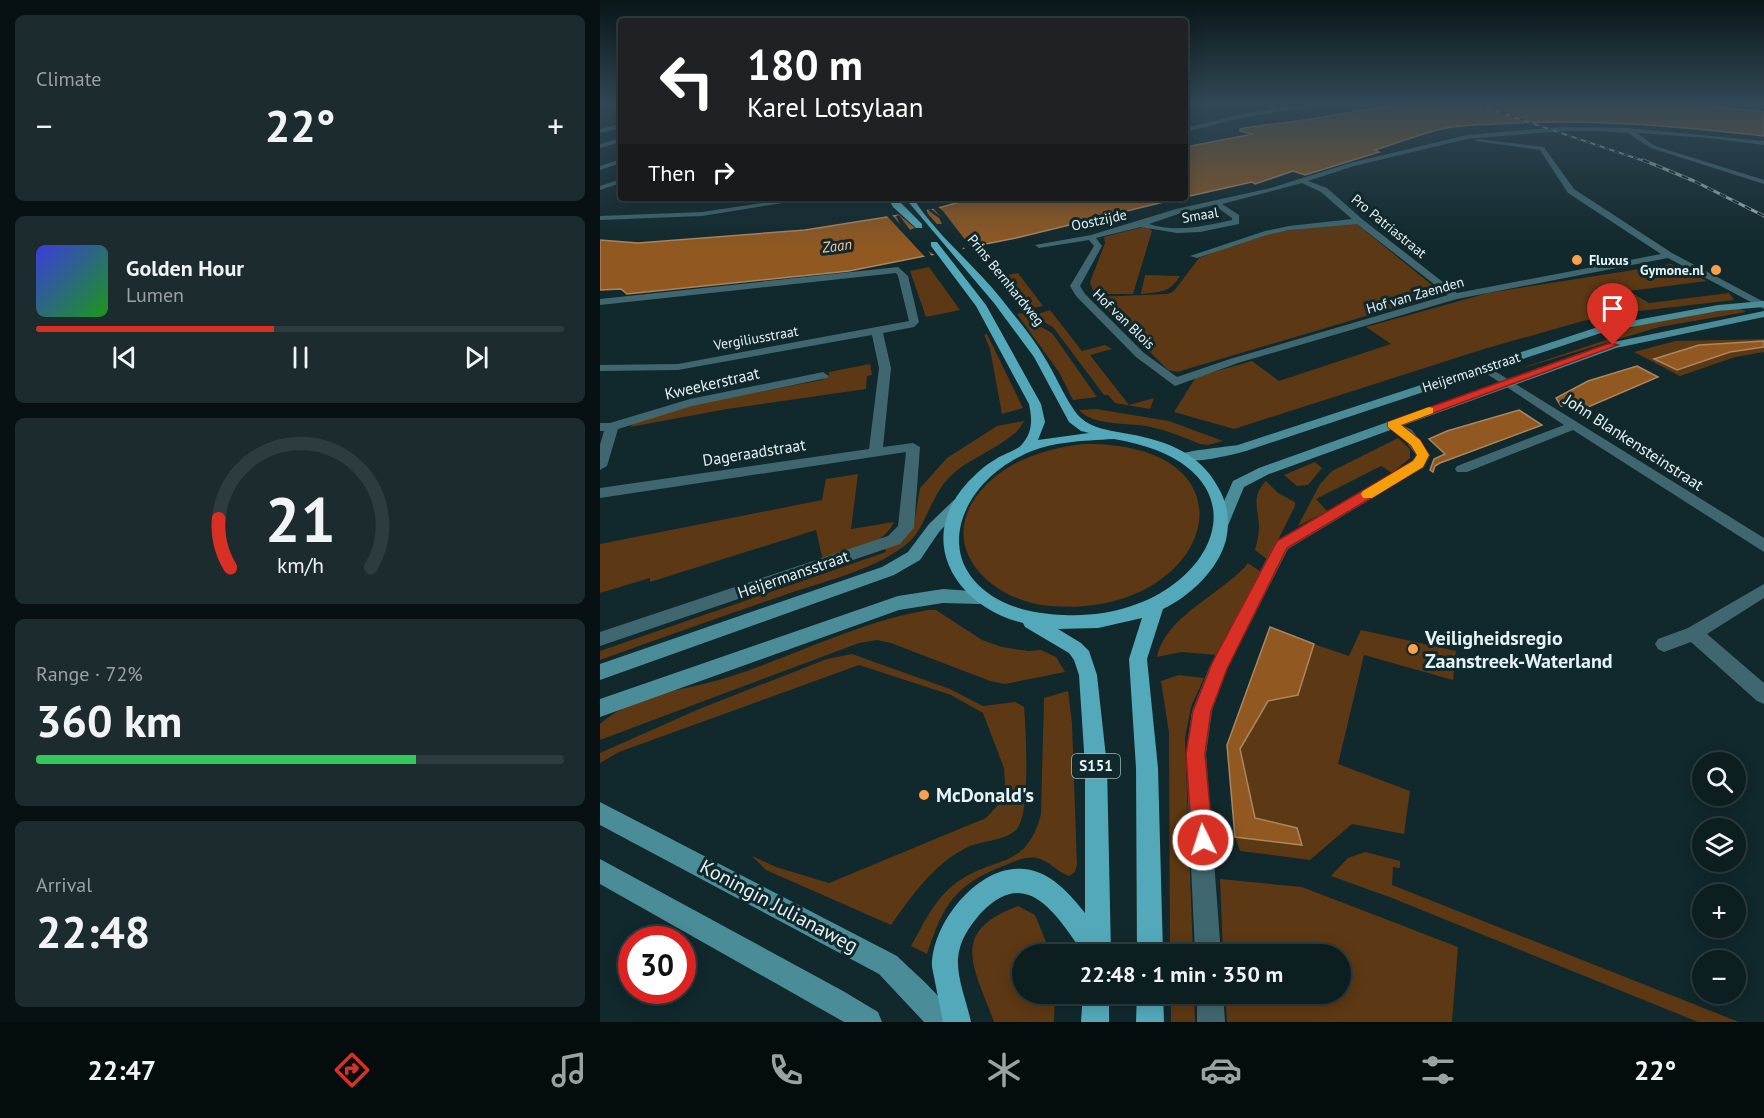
<!DOCTYPE html>
<meta charset="utf-8">
<style>
:root{--surface:#0d1e21;--page:#1b2b2e;--text:#f1f3f6;--muted:#9aa2a5;--line:#2d3c3f;--accent:#d93025}
body{margin:0;font-family:"PT Sans",sans-serif;background:var(--page);color:var(--text);height:100vh;display:flex;flex-direction:column;font-size:22px;white-space:nowrap}
*{box-sizing:border-box;margin:0}
p{font-size:20px;color:var(--muted)}
.icon{flex:none;width:33px;height:33px;fill:none;stroke:currentColor;stroke-width:2;stroke-linecap:round;stroke-linejoin:round}
.map{position:relative;flex:1;overflow:hidden}
.drawer{display:flex;flex-direction:column;gap:15px;padding:15px;background:#071012;width:600px}
.drawer>*{flex:none}
.hud{position:absolute;left:18px;top:18px;width:570px;height:183px;border-radius:6px;box-shadow:0 3px 15px #0003,0 0 0 2px var(--line);background:#202124;color:#fff;overflow:hidden}
.controls{position:absolute;left:1092px;top:752px;display:grid;gap:12px}
.controls a{display:grid;place-items:center;width:54px;height:54px;border-radius:50%;background:var(--surface);box-shadow:0 3px 15px #0003,0 0 0 2px var(--line);font-size:30px}
.speed{position:absolute;left:18px;top:926px;display:flex;gap:12px;font-size:30px;font-weight:700;text-align:center}
.speed>*{display:grid;place-content:center;width:78px;height:78px;border-radius:50%;background:var(--surface);box-shadow:0 3px 15px #0003,0 0 0 2px var(--line);line-height:1}
.speed .limit{border:9px solid #d22;background:#fff;color:#111}
.pin{position:absolute;display:grid;place-items:center;width:51px;height:51px;color:#fff;margin:-62px -26px;border-radius:50% 50% 50% 0;rotate:-45deg;box-shadow:0 0 6px #0007}
.pin .icon{rotate:45deg}
.me{position:absolute;width:66px;margin:-33px;rotate:356deg;stroke-linejoin:round;filter:drop-shadow(0 0 4px #0008)}
.turn{display:flex;align-items:center;gap:21px;height:126px;padding:0 30px;font-size:27px}
.turn .icon{width:78px;height:78px;stroke-width:2.5}
.turn b{display:block;font-size:42px;line-height:51px}
.then{display:flex;align-items:center;height:57px;padding:0 30px;background:#0003;gap:12px;font-size:22px}
.big{font-size:45px;font-weight:700;line-height:1.1}
.drawer .widget{flex:1;display:flex;flex-direction:column;justify-content:center;gap:9px;min-width:0;padding:0 21px;border-radius:9px;background:var(--page)}
.drawer .dial{align-items:center;gap:0}
.dial svg{height:156px;overflow:visible;fill:none;stroke:var(--line);stroke-width:7;stroke-linecap:round;text-anchor:middle}
.dial text{fill:var(--text);stroke:none}
.song{display:flex;align-items:center;gap:18px}
.cover{width:72px;height:72px;border-radius:9px;background:linear-gradient(135deg,hsl(240 70% 55%),hsl(120 70% 35%))}
.played{height:6px;border-radius:3px;background:linear-gradient(90deg,var(--accent) 45%,var(--line) 45%)}
.keys{display:flex;justify-content:space-around;direction:ltr}
.heat{display:flex;justify-content:space-between;align-items:center;font-size:33px;direction:ltr}
.charge{height:9px;border-radius:4px;background:linear-gradient(90deg,#34c759 72%,var(--line) 0)}
.trip{position:absolute;left:412px;top:944px;width:339px;height:60px;border-radius:30px;background:var(--surface);box-shadow:0 3px 15px #0003,0 0 0 2px var(--line);font-weight:700;line-height:60px;text-align:center}
.tab-bar{display:flex;height:96px;justify-content:space-around;align-items:center;background:#050c0d;color:var(--muted)}
.tab-bar .icon{width:42px;height:42px}
.tab-bar .current{color:var(--accent)}
.tab-bar b{font-size:27px;color:var(--text)}
main{display:flex;flex:1;min-height:0}
.map>svg:first-child{display:block}
.green{fill:#5d3814}
.water{fill:#915821;stroke:#aa8661;stroke-width:1.5}
.pier{fill:#11282c}
.lines{fill:none;stroke-linecap:round;stroke-linejoin:round}
.minor{fill:#40676f;fill-rule:evenodd}
.tertiary{fill:#40676f;fill-rule:evenodd}
.secondary{fill:#4b8c99;fill-rule:evenodd}
.primary{fill:#53a9ba;fill-rule:evenodd}
.rail-far1-casing{stroke:#a5b6b9;stroke-width:2}
.rail-casing{stroke:#a5b6b9;stroke-width:3}
.rail-far1{stroke:#11282c;stroke-width:1.5;stroke-dasharray:5;stroke-linecap:butt}
.rail{stroke:#11282c;stroke-width:2;stroke-dasharray:7;stroke-linecap:butt}
.route{fill:#d93025;stroke:#8d1f18;stroke-width:1.5}
.slow{fill:#f59e0b}
.poi-dot{fill:#f9a04c;stroke:#11282c;stroke-width:2}
.labels{text-anchor:middle;stroke-width:6;stroke-linejoin:round;paint-order:stroke}
.far-street-label{font-size:14px;fill:#e5f3f6;stroke:#11282c}
.far-poi-label{font-size:14px;font-weight:bold;fill:#e5f3f6;stroke:#11282c;text-anchor:start}
.far-water-label{font-size:15px;font-style:italic;fill:#f8c79d;stroke:#11282c}
.shield{fill:#11282c;stroke:#a5b6b9;stroke-width:1.5}
.shield-label{font-size:15px;font-weight:bold;fill:#e5f3f6}
.street-label{font-size:16px;fill:#e5f3f6;stroke:#11282c}
.near-poi-label{font-size:20px;font-weight:bold;fill:#e5f3f6;stroke:#11282c;text-anchor:start}
.near-street-label{font-size:20px;fill:#e5f3f6;stroke:#11282c}
</style>
<main>
<section class="drawer">
<div class="widget"><p>Climate</p>
<div class="heat"><a>−</a><b class="big">22°</b><a>+</a></div>
</div>
<div class="widget">
<div class="song"><i class="cover"></i><div><b>Golden Hour</b><p>Lumen</p></div></div>
<div class="played"></div>
<div class="keys"><svg class="icon" aria-label="previous" viewBox="0 0 24 24"><path d="M18 5L8 12l10 7zM5 5v14"/></svg><svg class="icon" aria-label="pause" viewBox="0 0 24 24"><path d="M8 5v14M16 5v14"/></svg><svg class="icon" aria-label="next" viewBox="0 0 24 24"><path d="M6 5l10 7-10 7zM19 5v14"/></svg></div>
</div>
<div class="widget dial"><svg viewBox="0 0 100 80">
<path d="M14 69A42 42 0 1 1 86 69"/>
<path d="M14 69A42 42 0 0 1 8 44" stroke="#d93025"/>
<text x="50" y="56" font-size="32" font-weight="700">21</text>
<text x="50" y="72" font-size="11">km/h</text>
</svg></div>
<div class="widget"><p>Range · 72%</p><b class="big">360 km</b><div class="charge"></div></div>
<div class="widget"><p>Arrival</p><b class="big">22:48</b></div>
</section>
<div class="map">
<svg width="1164" height="1022" viewBox="0 0 1164 1022">
<rect width="100%" height="100%" fill="#11282c"/>
<!-- green -->
<g class="green">
<path d="M753,221L837,289L840,294L577,372L568,370L495,297L568,294L574,291L599,258L652,238L677,232Z"/>
<path d="M543,227L549,228L552,231L533,294H494L490,282L505,243L504,237Z"/>
<path d="M1071,264L1107,281L1029,291L1049,303L1129,293L1134,300L1031,312L983,321L884,349L634,429L574,412L596,377L652,361L679,381L791,344L766,327L888,293Z"/>
<path d="M329,267L360,310L326,317L310,271Z"/>
<path d="M418,273L443,306L432,308L423,307L396,277Z"/>
<path d="M545,275L580,276C570,293 559,292 541,294Z"/>
<path d="M1139,308L1146,312L1059,327L913,371L1006,340C1043,316 1096,315 1139,308Z"/>
<path d="M450,310L482,351L505,345L512,349L490,355L529,405L554,398L550,409L515,403L508,395H504L453,327L432,316Z"/>
<path d="M422,313L430,321L452,333L497,397L473,400L459,372L417,314Z"/>
<path d="M387,334L423,408L402,414L390,349L384,335Z"/>
<path d="M1164,339V341L1099,345L1055,358L1077,370L1130,352L1164,347V352L1135,357L1080,376L1034,352L1075,341Z"/>
<path d="M270,364L272,375L267,376L266,389L127,409L30,427L34,423L100,403L222,380L229,376V372Z"/>
<path d="M496,409L569,421L623,441L608,445L600,444C584,437 568,431 551,427C530,422 494,427 479,410Z"/>
<path d="M424,421C416,441 373,456 355,472C330,493 327,527 308,543C279,568 226,581 190,593C127,615 63,637 0,660V651L286,552L285,548L303,539L313,529L320,488L347,458L397,426Z"/>
<path d="M798,438L810,449V458L792,473L781,466L716,499L727,511L698,526L720,484L732,471Z"/>
<path d="M484,444C668,442 614,620 450,606C388,601 331,542 385,486C411,459 448,448 484,444Z"/>
<path d="M715,462L722,468L708,485L697,486L684,475Z"/>
<path d="M258,474L251,529L294,522C283,547 246,552 223,561L216,530L50,582V578L0,593V544L222,500L226,479Z"/>
<path d="M666,481L678,493L695,502V506L668,560L655,550C657,542 659,535 659,526C658,508 651,496 666,481Z"/>
<path d="M648,563L661,572L617,655L581,652L557,657C566,615 623,594 648,563Z"/>
<path d="M328,610H336L382,640L402,647L428,651L441,650L456,657L465,672L405,684L390,681L291,643L277,640L259,643L0,740V724C38,691 87,691 132,676C196,655 262,621 328,610Z"/>
<path d="M761,630L856,651L853,680L764,655L738,764L810,791L804,834L752,824L710,860L640,851L635,837L701,845L697,828L655,819L640,749L668,701L699,695L714,644L749,656Z"/>
<path d="M252,654L350,689L383,706L415,702L424,707C426,728 431,817 416,830C402,842 380,840 364,849C333,865 311,897 291,925L166,870L152,856L176,867L229,883L386,818L398,805L405,784L404,768L383,713L351,695L259,665L19,752L0,763V753L99,709L227,659Z"/>
<path d="M579,675L604,678L591,707L585,738L593,954H570L569,733L561,681Z"/>
<path d="M468,691L472,723L477,865L475,872L469,876C458,873 450,861 437,858C427,856 415,861 406,865C355,884 343,905 327,954L311,946C323,925 335,898 356,883C396,854 426,871 441,814L444,698Z"/>
<path d="M765,852L800,861V868L793,867L792,885L1139,1022H1098L792,898L731,876L748,858Z"/>
<path d="M620,879L702,887L858,947L852,1022H627L625,993H741V954H623Z"/>
<path d="M418,906L435,915L451,954H423V993H455L454,1022H394C374,967 348,932 418,906Z"/>
<path d="M571,993H594L595,1022H571Z"/>
</g>
<!-- water -->
<g class="water">
<path d="M819,103L874,105L886,103H1084L1164,112V136C1075,126 985,118 896,124C878,125 859,125 841,129C817,135 795,144 775,150L779,152L705,175L693,171L655,184L652,182L585,197V147L653,134L640,131V129C661,124 683,124 704,120C743,114 780,106 819,103Z"/>
<path d="M374,198H580L416,238L249,271L27,294L21,289L0,290V240L38,243L205,230L331,210Z"/>
<path d="M1164,341V347L1130,352L1077,370L1054,359L1099,345Z"/>
<path d="M1037,366L1058,377L988,407L961,406L956,398L988,381Z"/>
<path d="M919,410L942,425L840,463L835,466L833,472L830,470L834,459L845,454L829,439L847,431Z"/>
<path d="M670,627L714,644L698,695L668,701L640,749L655,818L697,828L702,845L635,837L627,745Z"/>
</g>
<!-- pier -->
<path class="pier" d="M337,206L343,211L373,250L367,251L363,247L362,252L338,257L328,251L333,258L327,259L286,215L291,214L300,224L296,216L299,215L310,230L315,228L297,213L326,208L328,214L337,224H342L339,218L328,210L331,209L341,217L332,207Z"/>
<g class="lines">
<!-- minor -->
<g class="minor">
<path d="M585,103H628L585,107Z"/>
<path d="M637,103L670,104L680,110L677,112L669,107Z"/>
<path d="M21,124V128L0,133V129Z"/>
<path d="M961,127L1028,128L1164,141V145L1109,138L1037,133L1055,146L1164,180V184L1051,148L1028,133L999,131H961L867,139L754,166L708,181L727,188L762,219L857,293L1061,254L968,193L940,150L875,141L878,139L944,147L974,189L1072,253L1164,302V309L1068,258L857,299L638,363L575,386L536,357L476,296L470,286L494,246L489,240L439,248L435,245L491,235L576,209L671,188L750,163L867,135ZM702,183L721,192L752,219L689,226L665,231L590,256L597,258L667,235L689,230L757,224L848,295L630,359L577,377L544,353L485,294L480,286L502,246L496,238L541,227L577,233L600,232L639,224V215L622,204ZM614,205L632,218V220C605,226 576,233 549,224L581,213Z"/>
<path d="M21,138V142L0,148V144Z"/>
<path d="M21,159V163L0,170V166Z"/>
<path d="M21,179V183L0,190V186Z"/>
<path d="M298,267L308,276L319,322L314,327L283,333L291,368L283,447L313,443L320,447L314,528L300,544L0,646V632L288,536L298,526L306,452L0,498V488L269,449L279,368L272,335L78,370L0,371V365L78,364L309,321L298,276L296,273L0,305V299Z"/>
<path d="M885,365L1164,538V552L973,430L867,472H857L855,469L857,466L964,425L881,370L879,368Z"/>
<path d="M223,372L229,376L227,378L92,406L18,429L7,466L0,470V445L4,431H0V423H10L90,399Z"/>
<path d="M792,420L812,430L828,452L830,455L824,467L688,549L627,669L612,711L606,754L621,954H595L586,754L592,711L609,668L676,541L813,461L816,455L802,436L786,424Z"/>
<path d="M1164,584V598L1107,634L1164,683V704L1157,701L1091,642L1064,652L1058,649L1055,644L1058,639L1088,628Z"/>
<path d="M597,993H623L625,1022H597Z"/>
</g>
<!-- tertiary -->
<g class="tertiary">
<path d="M714,103H728L646,117L585,132V128L646,113Z"/>
<path d="M1156,103H1164V106L1156,104Z"/>
<path d="M195,198H214L102,216L0,220V216L102,212Z"/>
</g>
<!-- secondary -->
<g class="secondary">
<path d="M1164,301V307L1118,311L1004,332L646,451C631,455 586,467 575,456C581,451 626,447 638,445L998,327L1118,305Z"/>
<path d="M1164,311V317L1016,348L669,474L644,487L627,528H617L614,524L633,481L659,468L1009,343Z"/>
<path d="M359,499L366,504L339,532L320,560L294,575L0,680V664L282,567L308,552L329,524L354,500Z"/>
<path d="M343,589L385,592L388,597L385,602L379,604L343,603L299,610L0,717V699L298,596Z"/>
<path d="M0,802L297,956C317,976 344,996 355,1022H324L279,974L0,825Z"/>
<path d="M0,859L243,991L278,1012L282,1022H244L0,884Z"/>
</g>
<!-- primary -->
<g class="primary">
<path d="M288,198H296L322,224V228H316L293,207Z"/>
<path d="M305,198H313C337,236 375,265 403,301C418,320 434,339 446,360C455,374 470,409 481,418C493,429 509,430 523,433C561,439 599,451 618,487C628,504 630,521 626,540C618,570 590,596 563,609L547,659L558,768L563,954H537L536,768L529,659L542,618L498,628L458,629L481,643L489,651L497,675L507,766L511,954H484C457,916 427,863 380,914C369,927 359,941 358,959C357,980 367,1002 371,1022H343L332,967C331,924 378,864 424,869C450,871 470,894 485,913V766L479,675L474,660L469,653L425,627L423,623C356,607 314,540 368,482C376,474 385,465 396,459C403,454 419,450 423,443C433,431 432,418 429,404L376,306L331,246V242H337L386,305L441,404L445,422L438,440L489,433L481,431L469,422L434,357L394,303ZM514,439C688,468 610,622 464,615C443,614 422,611 403,602C328,564 359,486 421,456C450,441 482,441 514,439Z"/>
<path d="M483,993H509V1022H481Z"/>
<path d="M537,993H563L564,1022H536Z"/>
</g>
<defs>
<path id="rail-far1" d="M872,103L1047,162"/>
<path id="rail" d="M1043,160L1094,181L1164,216"/>
</defs>
<!-- rail-far1 casing -->
<use href="#rail-far1" class="rail-far1-casing"/>
<!-- rail casing -->
<use href="#rail" class="rail-casing"/>
<!-- rail-far1 -->
<use href="#rail-far1" class="rail-far1"/>
<!-- rail -->
<use href="#rail" class="rail"/>
</g>
<!-- sky -->
<linearGradient id="sky" x2="0" y2="1"><stop stop-color="#091618"/><stop offset="0.42" stop-color="#324856"/><stop offset="1" stop-color="#324856" stop-opacity="0"/></linearGradient>
<rect width="1164" height="246" fill="url(#sky)"/>
<!-- route -->
<path class="route" d="M1010,343L1018,345L801,425L820,440L829,455L823,467L687,548L627,669L611,711L605,754L613,840L610,848L603,851L595,848L592,840L586,754L593,711L612,663L677,541L813,461L817,455L811,445L788,427V422Z"/>
<!-- slow -->
<path class="slow" d="M829,407L833,408V413L801,425L820,440L829,455L823,467L772,498H763L761,494L763,491L813,461L817,455L811,445L788,427V422Z"/>
<!-- markers -->
<g class="poi-dot">
<circle cx="977" cy="260" r="6"/>
<circle cx="1116" cy="270" r="6"/>
<circle cx="813" cy="649" r="6"/>
<circle cx="324" cy="795" r="6"/>
</g>
<g class="labels">
<!-- far-street labels -->
<g class="far-street-label">
<text transform="translate(600 215) rotate(-10)" y="5">Smaal</text>
<text transform="translate(499 220) rotate(-12)" y="5">Oostzijde</text>
<text transform="translate(789 226) rotate(39)" y="5">Pro Patriastraat</text>
<text transform="translate(406 280) rotate(51)" y="5">Prins Bernhardweg</text>
<text transform="translate(815 295) rotate(-16)" y="5">Hof van Zaenden</text>
<text transform="translate(524 319) rotate(44)" y="5">Hof van Blois</text>
<text transform="translate(156 338) rotate(-10)" y="5">Vergiliusstraat</text>
<text transform="translate(871 372) rotate(-18)" y="5">Heijermansstraat</text>
</g>
<!-- far-poi labels -->
<g class="far-poi-label">
<text x="989" y="265">Fluxus</text>
<text x="1104" y="275" text-anchor="end">Gymone.nl</text>
</g>
<!-- far-water labels -->
<g class="far-water-label">
<text transform="translate(237 246) rotate(-7)" y="5">Zaan</text>
</g>
<!-- shield labels -->
<rect class="shield" x="472" y="754" width="48" height="24" rx="4.5"/>
<g class="shield-label">
<text x="496" y="771">S151</text>
</g>
<!-- street labels -->
<g class="street-label">
<text transform="translate(112 383) rotate(-13)" y="6">Kweekerstraat</text>
<text transform="translate(1034 442) rotate(33)" y="6">John Blankensteinstraat</text>
<text transform="translate(154 452) rotate(-9)" y="6">Dageraadstraat</text>
<text transform="translate(193 574) rotate(-19)" y="6">Heijermansstraat</text>
</g>
<!-- near-poi labels -->
<g class="near-poi-label">
<text x="825" y="645">Veiligheidsregio<tspan x="825" dy="23">Zaanstreek-Waterland</tspan></text>
<text x="336" y="802">McDonald's</text>
</g>
<!-- near-street labels -->
<g class="near-street-label">
<text transform="translate(179 906) rotate(28)" y="7">Koningin Julianaweg</text>
</g>
</g>
</svg>
<div class="controls">
<a><svg class="icon" aria-label="search" viewBox="0 0 24 24"><circle cx="10" cy="10" r="6"/><path d="M15 15l6 6"/></svg></a>
<a><svg class="icon" aria-label="layers" viewBox="0 0 24 24"><path d="M12 4l9 5-9 5-9-5zM3 14l9 5 9-5"/></svg></a>
<a>+</a>
<a>−</a>
</div>
<div class="speed"><div class="limit">30</div></div>
<div class="pin" style="left:1013px;top:345px;background:#d93025"><svg class="icon" aria-label="arrive" viewBox="0 0 24 24"><path d="M6 21V4h12l-3 4 3 4H6"/></svg></div>
<svg class="me" style="left:603px;top:840px" viewBox="-20 -20 40 40"><circle r="17" fill="#d93025" stroke="#fff" stroke-width="3"/><path d="M0-11L8 9 0 5-8 9z" fill="#fff"/></svg>
<div class="trip">22:48 · 1 min · 350 m</div>
<div class="hud">
<div class="turn"><svg class="icon" aria-label="left" viewBox="0 0 24 24"><path d="M17 20v-9H6M10 6l-5 5 5 5"/></svg><div><b>180 m</b>Karel Lotsylaan</div></div>
<div class="then">Then<svg class="icon" aria-label="right" viewBox="0 0 24 24"><path d="M7 20v-9h11M14 6l5 5-5 5"/></svg></div>
</div>
</div>
</main>
<nav class="tab-bar">
<b>22:47</b>
<svg class="icon current" aria-label="directions" viewBox="0 0 24 24"><path d="M12 3l9 9-9 9-9-9zM9 14v-3h6M13 9l2 2-2 2"/></svg>
<svg class="icon" aria-label="music" viewBox="0 0 24 24"><path d="M9 18V5l10-2v13"/><circle cx="6" cy="18" r="3"/><circle cx="16" cy="16" r="3"/></svg>
<svg class="icon" aria-label="phone" viewBox="0 0 24 24"><path d="M5 4h4l2 5-3 2q2 4 5 5l2-3 5 2v4C11 20 4 13 5 4z"/></svg>
<svg class="icon" aria-label="climate" viewBox="0 0 24 24"><path d="M12 3v18M4 7l16 10M4 17L20 7"/></svg>
<svg class="icon" aria-label="car" viewBox="0 0 24 24"><path d="M5 17H2v-5l4-1 3-4h7l3 4 3 1v5h-3M9 17h6M6 11h13"/><circle cx="7" cy="17" r="2"/><circle cx="17" cy="17" r="2"/></svg>
<svg class="icon" aria-label="filters" viewBox="0 0 24 24"><path d="M4 7h16M4 17h16"/><circle cx="9" cy="7" r="2"/><circle cx="15" cy="17" r="2"/></svg>
<b>22°</b>
</nav>
